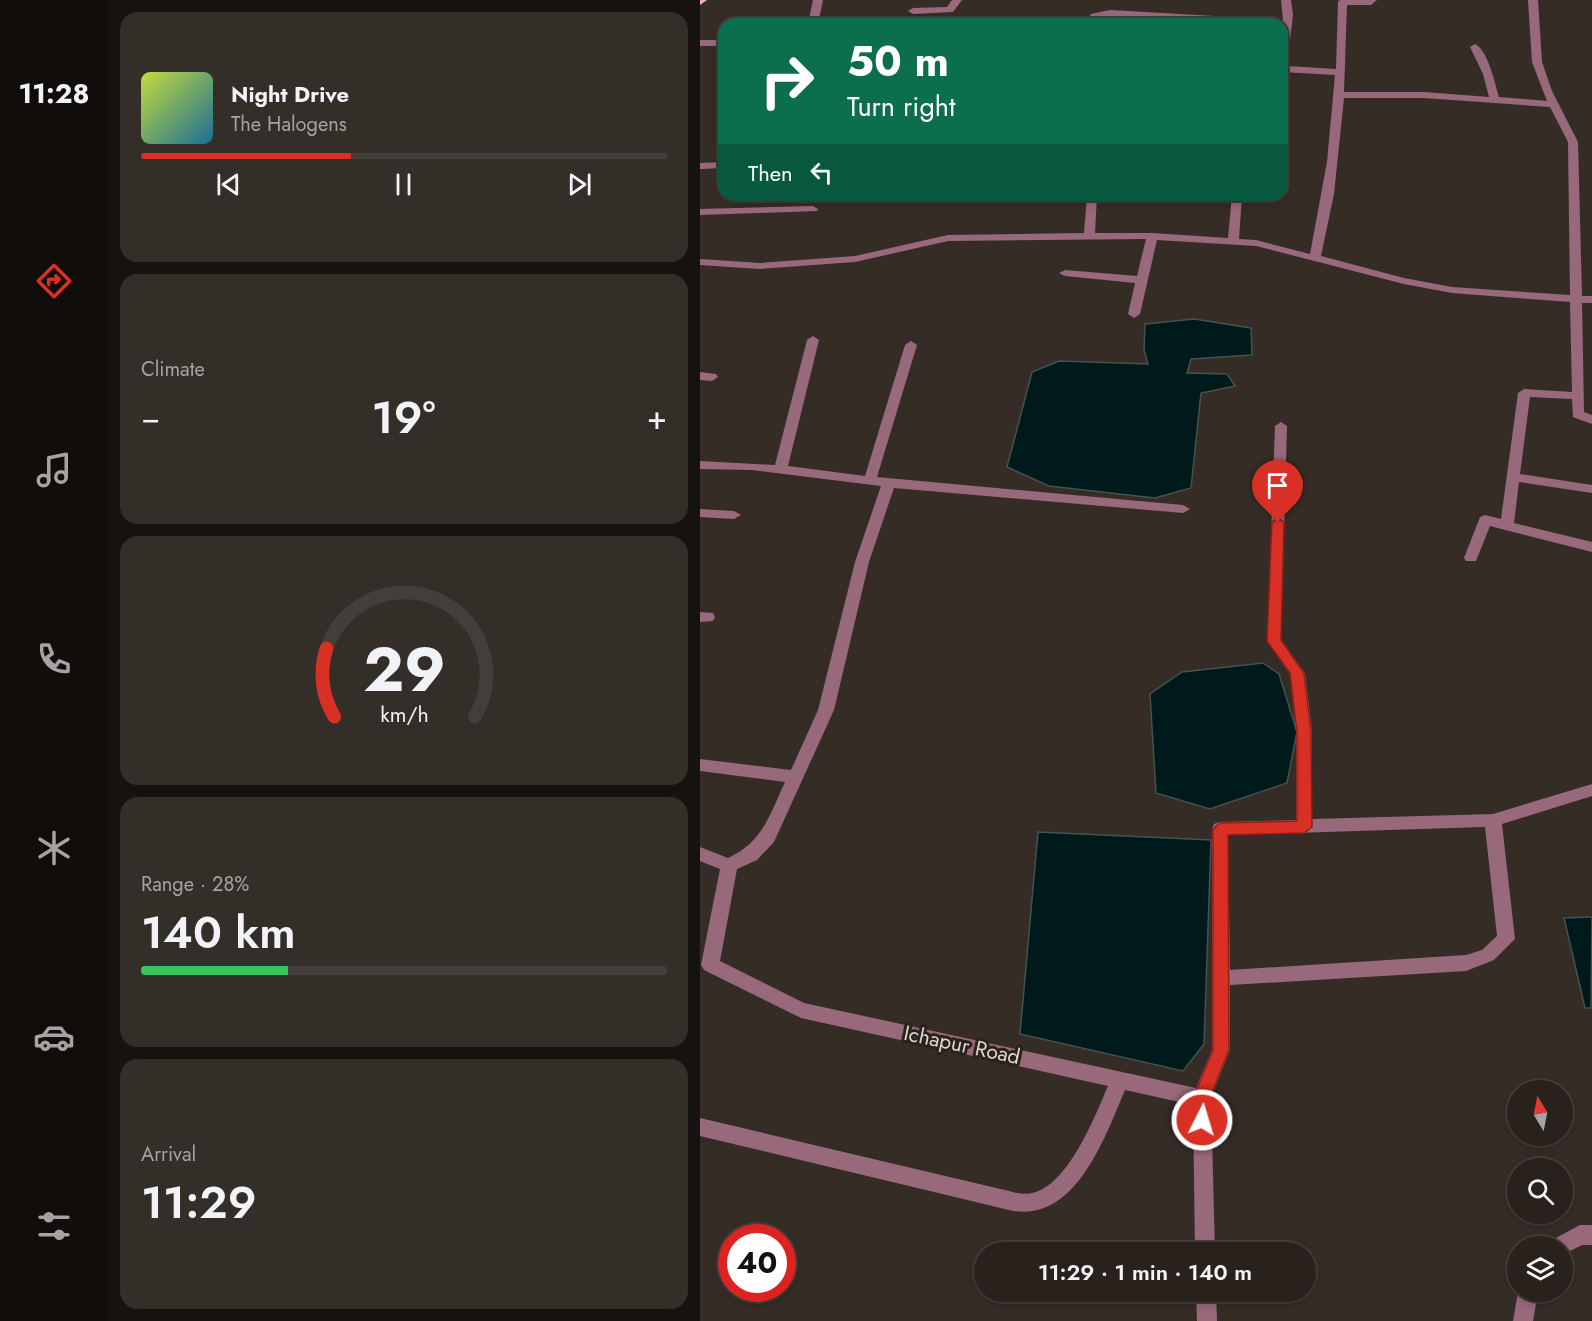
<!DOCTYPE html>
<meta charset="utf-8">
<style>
:root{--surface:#28211c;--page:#342e29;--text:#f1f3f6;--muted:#a5a3a3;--line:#443e3b;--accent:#d93025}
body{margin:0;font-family:Jost,sans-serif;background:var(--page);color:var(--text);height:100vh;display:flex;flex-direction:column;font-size:22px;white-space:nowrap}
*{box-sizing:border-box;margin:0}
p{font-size:20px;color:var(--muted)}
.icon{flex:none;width:33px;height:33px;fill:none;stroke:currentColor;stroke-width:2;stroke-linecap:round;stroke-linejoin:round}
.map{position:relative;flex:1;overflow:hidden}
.drawer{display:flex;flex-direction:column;gap:12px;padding:12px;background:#16120f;width:592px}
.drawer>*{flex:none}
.top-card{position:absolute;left:18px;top:18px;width:570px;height:183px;border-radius:18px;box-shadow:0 3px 9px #0003,0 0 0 2px var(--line);background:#0b6e4f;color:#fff;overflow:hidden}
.needle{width:39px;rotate:350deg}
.tools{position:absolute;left:807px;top:1080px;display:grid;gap:12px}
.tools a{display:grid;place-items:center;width:66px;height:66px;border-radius:50%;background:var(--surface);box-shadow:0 3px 9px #0003,0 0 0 2px var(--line);font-size:30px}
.speed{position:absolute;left:18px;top:1224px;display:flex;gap:12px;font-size:30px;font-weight:700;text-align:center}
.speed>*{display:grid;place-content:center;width:78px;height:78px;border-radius:50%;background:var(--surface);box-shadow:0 3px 9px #0003,0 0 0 2px var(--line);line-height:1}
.speed .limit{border:9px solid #d22;background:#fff;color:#111}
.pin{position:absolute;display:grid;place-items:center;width:51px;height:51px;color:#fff;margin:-62px -26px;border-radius:50% 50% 50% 0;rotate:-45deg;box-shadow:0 0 6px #0007}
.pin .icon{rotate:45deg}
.me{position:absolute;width:66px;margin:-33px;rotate:5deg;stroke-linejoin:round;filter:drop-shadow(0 0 4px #0008)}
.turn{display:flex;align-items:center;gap:21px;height:126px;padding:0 30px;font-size:27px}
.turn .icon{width:78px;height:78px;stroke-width:2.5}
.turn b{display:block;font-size:42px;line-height:51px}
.then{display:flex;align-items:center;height:57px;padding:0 30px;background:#0003;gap:12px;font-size:22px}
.big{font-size:45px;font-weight:600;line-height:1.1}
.drawer .card{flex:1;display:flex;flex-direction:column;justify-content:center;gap:9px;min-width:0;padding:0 21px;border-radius:18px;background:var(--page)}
.drawer .dial{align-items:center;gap:0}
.dial svg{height:156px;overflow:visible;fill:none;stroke:var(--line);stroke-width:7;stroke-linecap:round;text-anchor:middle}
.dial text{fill:var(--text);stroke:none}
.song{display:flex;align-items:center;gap:18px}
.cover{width:72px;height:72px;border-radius:9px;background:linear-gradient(135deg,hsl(70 70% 55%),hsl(200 70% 35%))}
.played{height:6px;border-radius:3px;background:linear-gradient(90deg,var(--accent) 40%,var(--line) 40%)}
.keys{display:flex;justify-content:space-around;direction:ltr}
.heat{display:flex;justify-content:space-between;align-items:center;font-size:33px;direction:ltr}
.charge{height:9px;border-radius:4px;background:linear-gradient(90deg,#34c759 28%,var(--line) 0)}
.trip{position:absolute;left:274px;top:1242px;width:342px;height:60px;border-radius:30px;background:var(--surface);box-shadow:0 3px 9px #0003,0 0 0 2px var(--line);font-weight:600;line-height:60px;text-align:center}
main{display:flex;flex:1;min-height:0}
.tab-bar{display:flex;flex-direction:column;width:108px;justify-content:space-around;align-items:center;background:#100d0b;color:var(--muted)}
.tab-bar .icon{width:42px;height:42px}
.tab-bar .current{color:var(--accent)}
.tab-bar b{font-size:27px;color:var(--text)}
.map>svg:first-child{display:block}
.water{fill:#00191a;stroke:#435352;stroke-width:1.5}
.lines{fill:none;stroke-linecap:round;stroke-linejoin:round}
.minor{fill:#98697b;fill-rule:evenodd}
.major{fill:#f7a9c7;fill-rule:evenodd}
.route{fill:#d93025;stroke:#8d1f18;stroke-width:1.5}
.labels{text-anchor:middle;stroke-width:6;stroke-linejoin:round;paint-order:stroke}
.near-street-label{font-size:21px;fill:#dfd9d5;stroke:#2c221c}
</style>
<main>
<nav class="tab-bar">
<b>11:28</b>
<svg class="icon current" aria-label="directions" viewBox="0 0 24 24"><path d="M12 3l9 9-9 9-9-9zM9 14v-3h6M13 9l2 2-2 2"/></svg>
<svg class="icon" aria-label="music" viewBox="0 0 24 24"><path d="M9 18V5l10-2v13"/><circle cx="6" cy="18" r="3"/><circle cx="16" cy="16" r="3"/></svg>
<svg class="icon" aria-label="phone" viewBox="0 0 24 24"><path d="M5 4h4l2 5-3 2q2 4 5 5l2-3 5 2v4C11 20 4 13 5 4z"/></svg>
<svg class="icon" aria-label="climate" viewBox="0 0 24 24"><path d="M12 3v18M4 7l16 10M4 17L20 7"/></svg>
<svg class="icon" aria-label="car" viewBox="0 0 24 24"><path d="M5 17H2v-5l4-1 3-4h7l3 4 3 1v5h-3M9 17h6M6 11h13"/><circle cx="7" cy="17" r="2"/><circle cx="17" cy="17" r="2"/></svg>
<svg class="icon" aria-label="filters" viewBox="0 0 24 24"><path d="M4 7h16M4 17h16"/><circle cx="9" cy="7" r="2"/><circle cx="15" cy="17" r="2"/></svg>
</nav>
<section class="drawer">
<div class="card">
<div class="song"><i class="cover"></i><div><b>Night Drive</b><p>The Halogens</p></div></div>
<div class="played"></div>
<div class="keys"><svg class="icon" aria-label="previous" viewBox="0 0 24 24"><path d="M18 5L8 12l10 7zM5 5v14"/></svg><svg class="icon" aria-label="pause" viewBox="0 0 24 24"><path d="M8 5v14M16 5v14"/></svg><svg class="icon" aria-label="next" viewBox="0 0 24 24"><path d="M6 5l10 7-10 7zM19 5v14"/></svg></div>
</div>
<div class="card"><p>Climate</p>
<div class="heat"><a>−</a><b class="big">19°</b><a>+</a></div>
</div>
<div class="card dial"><svg viewBox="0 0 100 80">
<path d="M14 69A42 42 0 1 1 86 69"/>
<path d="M14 69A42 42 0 0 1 10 34" stroke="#d93025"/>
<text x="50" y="56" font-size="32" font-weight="700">29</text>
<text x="50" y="72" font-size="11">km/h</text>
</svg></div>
<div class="card"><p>Range · 28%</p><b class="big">140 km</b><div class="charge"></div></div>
<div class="card"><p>Arrival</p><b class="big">11:29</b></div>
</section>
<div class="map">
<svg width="892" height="1321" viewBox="0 0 892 1321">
<rect width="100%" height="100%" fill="#362c26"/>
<!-- water -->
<g class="water">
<path d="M494,319L551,328L552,355L491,359L487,373L527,374L535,386L501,393L491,488L455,498L349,486L307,467L332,372L359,361L448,364L444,350L445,324Z"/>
<path d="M563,663L579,674L597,732L587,783L510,809L456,793L450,694L482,672Z"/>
<path d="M338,832L511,840L504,1044L483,1071L320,1034Z"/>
<path d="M891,917H892L891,1008H885L864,918Z"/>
</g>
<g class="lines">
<!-- minor -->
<g class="minor">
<path d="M113,0H123L118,24H108Z"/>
<path d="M252,0H262L253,12L213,14L208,11L213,8L247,7Z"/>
<path d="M581,0H591L593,15L587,66L636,69L638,2L640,0H677L671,5H647L644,92H724L789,97L783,74L770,47L775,44C788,50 795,84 799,97L847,101L832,62L828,0H838L842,62L852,91L878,142L882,296H892V303H882L884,412L892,415V424L873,417L872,399L830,397L820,474L892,485V493L819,482L814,523L892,542V552L790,526L776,561H766L764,558L780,517L785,515L801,519L818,393L824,389L872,392L870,302L752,293L704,284L556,246L457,240L440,314L434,318L428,314L435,283L365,276L359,273L365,270L437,276L446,239L248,241L155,262L60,269L0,265V259L60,263L155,256L248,235L384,233L387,195H397L395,233H452L528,238L532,195H542L539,239L556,240L610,254L627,162L635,75L582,72V24L410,16L398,18L395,24H385L391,14L410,10L583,20ZM644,98H724L850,107L868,142L870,295L752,287L704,278L621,256L634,194Z"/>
<rect x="0" y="40" width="24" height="6"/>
<path d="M24,162V168L0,169V163Z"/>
<path d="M113,206L118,209L117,211L0,215V209Z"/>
<path d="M113,336L119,340L88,466L165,476L205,345L211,341L217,345L177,477L483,505L490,509L483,513L194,488L169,562L134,710L74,842L57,860L37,869L20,961L104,1003L496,1088L512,1050V829L514,824L520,822L596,820V732L590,674L567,641L575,426L581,422L587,426L581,640L605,673L612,732V819L793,814L892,784V796L802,824L815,939L794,960L766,971L530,985V1050L511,1098L515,1252H495L493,1105L425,1090C405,1137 375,1225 309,1210L0,1136V1118L309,1191C316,1193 325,1195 332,1193C368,1186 395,1116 408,1086L101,1018L4,970L1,965L20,869L0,861V847L28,858C63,842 70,814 85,782L0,771V759L91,770L118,710L155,562L181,486L52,470L0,469V461L75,465L107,340ZM785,827L797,936L782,950L766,955L530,970L528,835Z"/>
<path d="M0,372L16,374L18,377L12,381L0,380Z"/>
<path d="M0,509L34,511L41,515L34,519L0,517Z"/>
<path d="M0,612L13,613L15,617L13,621L0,622Z"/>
<path d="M880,1225H892V1245H882L862,1255V1246H851L854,1239Z"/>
<path d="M496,1292H516L517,1321H497Z"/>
<path d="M818,1292H838L833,1321H813Z"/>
</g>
<!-- major -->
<path class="major" d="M0,0H7L0,5Z"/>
</g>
<!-- route -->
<path class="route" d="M578,518L584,522L581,640L604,673L611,732L612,827L604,833L528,835L529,1050L510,1098L511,1120L508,1126L502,1129L496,1126L493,1098L513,1050V829L520,823L597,821V732L590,673L567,641L572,522Z"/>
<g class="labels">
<!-- near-street labels -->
<g class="near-street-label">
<text transform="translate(262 1045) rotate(12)" y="7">Ichapur Road</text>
</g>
</g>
</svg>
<div class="tools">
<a><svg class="needle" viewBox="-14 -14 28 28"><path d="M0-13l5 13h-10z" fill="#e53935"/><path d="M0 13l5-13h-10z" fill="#a5a3a3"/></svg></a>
<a><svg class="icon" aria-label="search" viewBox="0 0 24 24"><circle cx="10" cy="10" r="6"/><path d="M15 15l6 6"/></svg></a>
<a><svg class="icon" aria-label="layers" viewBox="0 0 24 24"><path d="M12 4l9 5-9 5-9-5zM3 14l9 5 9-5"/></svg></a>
</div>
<div class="speed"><div class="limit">40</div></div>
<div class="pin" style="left:578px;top:522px;background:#d93025"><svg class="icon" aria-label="arrive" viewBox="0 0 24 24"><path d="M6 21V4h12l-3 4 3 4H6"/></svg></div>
<svg class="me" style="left:502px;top:1120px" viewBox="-20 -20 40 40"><circle r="17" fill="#d93025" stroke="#fff" stroke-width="3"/><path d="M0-11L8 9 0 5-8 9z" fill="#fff"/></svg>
<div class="trip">11:29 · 1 min · 140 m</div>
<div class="top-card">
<div class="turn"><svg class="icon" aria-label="right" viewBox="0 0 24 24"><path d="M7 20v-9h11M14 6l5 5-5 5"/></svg><div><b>50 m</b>Turn right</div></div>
<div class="then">Then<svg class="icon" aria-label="left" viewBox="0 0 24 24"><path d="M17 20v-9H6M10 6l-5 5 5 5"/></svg></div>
</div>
</div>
</main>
